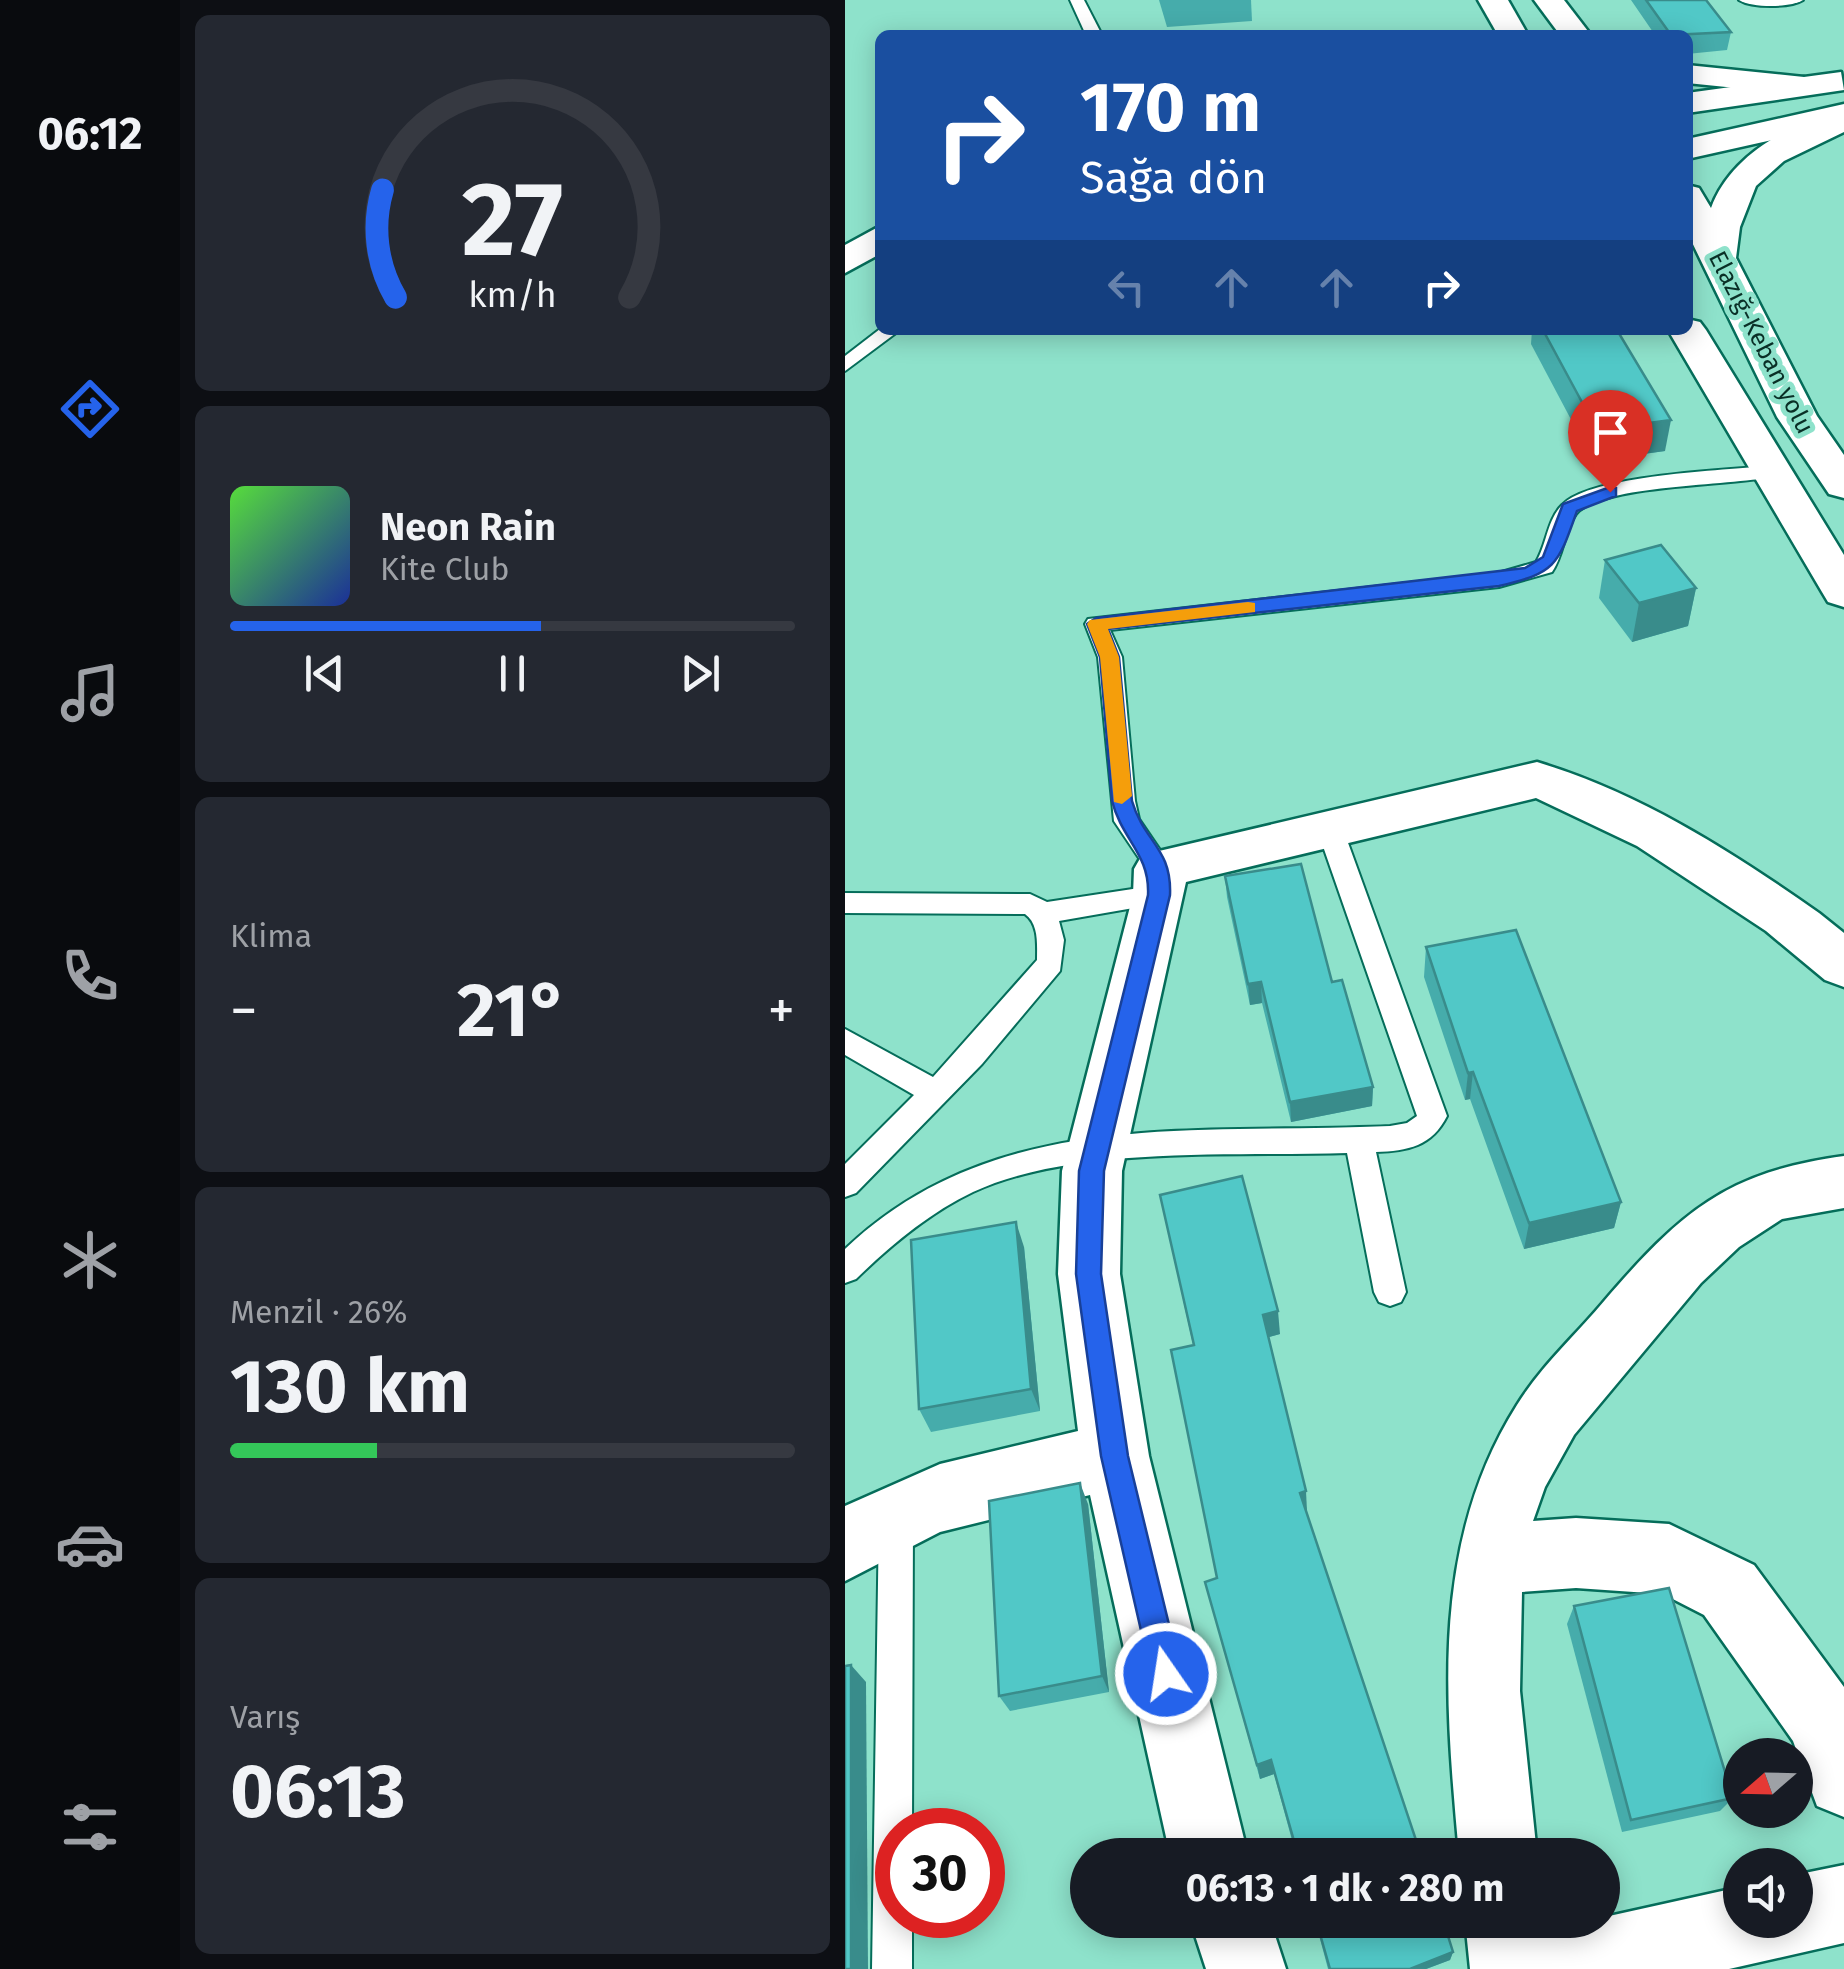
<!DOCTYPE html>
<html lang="tr">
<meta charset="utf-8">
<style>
:root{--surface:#171b24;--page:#242831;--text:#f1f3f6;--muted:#9ea1a6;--line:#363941;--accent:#2563eb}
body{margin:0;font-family:"Fira Sans",sans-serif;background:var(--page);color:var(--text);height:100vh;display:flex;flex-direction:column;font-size:38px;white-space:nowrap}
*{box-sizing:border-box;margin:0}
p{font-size:32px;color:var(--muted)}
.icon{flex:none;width:55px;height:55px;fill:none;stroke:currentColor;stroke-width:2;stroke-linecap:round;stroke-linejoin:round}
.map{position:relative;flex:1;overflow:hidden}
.sheet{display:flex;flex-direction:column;gap:15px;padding:15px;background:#0d0f14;width:665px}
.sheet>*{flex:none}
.top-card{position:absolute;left:30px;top:30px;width:818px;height:305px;border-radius:15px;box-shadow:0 5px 25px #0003;background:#1a4fa0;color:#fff;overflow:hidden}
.needle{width:65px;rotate:250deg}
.controls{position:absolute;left:878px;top:1738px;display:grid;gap:20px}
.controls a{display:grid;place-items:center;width:90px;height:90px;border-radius:50%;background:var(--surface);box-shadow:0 5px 25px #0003;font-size:50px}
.speed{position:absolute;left:30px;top:1808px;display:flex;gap:20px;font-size:50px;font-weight:700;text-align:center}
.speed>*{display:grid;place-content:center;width:130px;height:130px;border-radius:50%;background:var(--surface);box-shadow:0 5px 25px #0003;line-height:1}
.speed .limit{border:15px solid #d22;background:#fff;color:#111}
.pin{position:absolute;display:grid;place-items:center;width:85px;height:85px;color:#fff;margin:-102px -42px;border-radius:50% 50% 50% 0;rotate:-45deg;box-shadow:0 0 10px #0007}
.pin .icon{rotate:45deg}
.me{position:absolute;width:110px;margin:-55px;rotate:347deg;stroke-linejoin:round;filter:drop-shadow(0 0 8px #0008)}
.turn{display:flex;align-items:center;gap:35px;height:210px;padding:0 40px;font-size:45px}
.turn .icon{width:130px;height:130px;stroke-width:2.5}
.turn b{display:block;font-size:70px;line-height:85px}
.lanes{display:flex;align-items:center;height:95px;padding:0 40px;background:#0003;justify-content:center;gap:50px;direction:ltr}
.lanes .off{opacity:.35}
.big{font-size:75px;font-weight:700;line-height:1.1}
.sheet .card{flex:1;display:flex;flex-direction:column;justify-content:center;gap:15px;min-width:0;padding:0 35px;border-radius:15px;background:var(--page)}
.sheet .dial{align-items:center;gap:0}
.dial svg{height:260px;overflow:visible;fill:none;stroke:var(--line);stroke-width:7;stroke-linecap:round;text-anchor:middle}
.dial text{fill:var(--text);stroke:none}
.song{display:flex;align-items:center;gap:30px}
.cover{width:120px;height:120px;border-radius:15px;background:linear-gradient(135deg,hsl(110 70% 55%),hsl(230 70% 35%))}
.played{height:10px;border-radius:5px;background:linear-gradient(90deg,var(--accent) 55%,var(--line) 55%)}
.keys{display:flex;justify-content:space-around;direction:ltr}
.heat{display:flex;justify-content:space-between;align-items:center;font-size:55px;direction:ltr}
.charge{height:15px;border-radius:8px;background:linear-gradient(90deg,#34c759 26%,var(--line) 0)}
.trip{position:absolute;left:225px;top:1838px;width:550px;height:100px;border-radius:50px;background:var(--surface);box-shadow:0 5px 25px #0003;font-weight:700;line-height:100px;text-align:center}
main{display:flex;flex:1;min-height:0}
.dock{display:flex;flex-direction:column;width:180px;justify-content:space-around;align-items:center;background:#090b0e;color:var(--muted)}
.dock .icon{width:70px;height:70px}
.dock .on{color:var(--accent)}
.dock b{font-size:45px;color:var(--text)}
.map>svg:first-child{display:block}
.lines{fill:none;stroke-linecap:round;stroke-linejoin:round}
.service-casing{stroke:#056d5a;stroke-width:4}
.minor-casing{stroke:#056d5a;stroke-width:5}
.secondary-casing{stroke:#056d5a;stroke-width:5}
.trunk-casing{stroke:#056d5a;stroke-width:5}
.service{fill:#fff;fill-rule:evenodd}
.minor{fill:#fff;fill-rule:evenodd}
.secondary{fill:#fff;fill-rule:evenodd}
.trunk{fill:#fff;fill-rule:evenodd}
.wall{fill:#46acab}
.shaded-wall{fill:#398c8b}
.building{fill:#51c8c7;stroke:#398c8b;stroke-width:2.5}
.route{fill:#2563eb;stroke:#184099;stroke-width:2.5}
.slow{fill:#f59e0b}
.labels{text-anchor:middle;stroke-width:10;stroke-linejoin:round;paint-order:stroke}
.far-street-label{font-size:25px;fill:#092f26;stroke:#8ee2cb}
</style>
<main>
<nav class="dock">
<b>06:12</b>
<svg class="icon on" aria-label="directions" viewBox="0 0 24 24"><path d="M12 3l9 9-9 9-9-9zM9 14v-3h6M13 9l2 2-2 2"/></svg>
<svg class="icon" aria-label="music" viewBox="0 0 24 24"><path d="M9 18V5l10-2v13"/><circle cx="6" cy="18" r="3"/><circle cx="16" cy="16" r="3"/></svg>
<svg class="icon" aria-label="phone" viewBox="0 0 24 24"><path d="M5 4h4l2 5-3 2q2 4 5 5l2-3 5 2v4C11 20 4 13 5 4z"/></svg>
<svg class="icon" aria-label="climate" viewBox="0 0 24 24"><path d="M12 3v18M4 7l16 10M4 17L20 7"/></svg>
<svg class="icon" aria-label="car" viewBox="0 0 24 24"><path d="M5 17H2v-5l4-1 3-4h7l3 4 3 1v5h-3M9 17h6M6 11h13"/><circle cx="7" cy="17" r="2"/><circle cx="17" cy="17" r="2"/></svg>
<svg class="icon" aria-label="filters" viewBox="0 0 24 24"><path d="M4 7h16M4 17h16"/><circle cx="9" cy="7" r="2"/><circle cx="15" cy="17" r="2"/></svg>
</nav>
<section class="sheet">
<div class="card dial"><svg viewBox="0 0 100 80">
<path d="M14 69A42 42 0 1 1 86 69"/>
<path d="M14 69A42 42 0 0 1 10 36" stroke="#2563eb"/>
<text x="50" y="56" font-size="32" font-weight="700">27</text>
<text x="50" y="72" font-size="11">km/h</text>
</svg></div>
<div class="card">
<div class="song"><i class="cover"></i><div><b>Neon Rain</b><p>Kite Club</p></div></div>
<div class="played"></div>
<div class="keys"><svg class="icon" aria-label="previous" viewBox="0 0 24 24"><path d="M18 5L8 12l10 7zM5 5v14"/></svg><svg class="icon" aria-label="pause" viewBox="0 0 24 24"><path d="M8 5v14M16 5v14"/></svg><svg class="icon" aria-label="next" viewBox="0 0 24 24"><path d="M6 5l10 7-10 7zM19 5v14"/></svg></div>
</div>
<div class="card"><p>Klima</p>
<div class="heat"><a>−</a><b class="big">21°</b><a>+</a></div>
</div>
<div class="card"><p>Menzil · 26%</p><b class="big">130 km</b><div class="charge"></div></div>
<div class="card"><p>Varış</p><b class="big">06:13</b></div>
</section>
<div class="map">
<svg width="999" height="1969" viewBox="0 0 999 1969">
<rect width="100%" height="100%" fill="#8ee2cb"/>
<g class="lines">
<defs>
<g id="service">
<path d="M225,0H239L257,35H241Z"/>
<path d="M894,0H958C945,8 907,8 894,0Z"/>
<path d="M35,329L55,330L0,371V356Z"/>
<path d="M924,466L934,472L931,476C891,486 755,484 731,514C719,530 719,555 707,572L654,587L265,630L277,657L290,801L294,819L328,869L324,876H306L269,821L253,657L240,624L243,619L653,573L691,562C702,544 702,520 717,505C745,475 881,470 924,466Z"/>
<path d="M485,820L498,829L602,1116C587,1146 563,1151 531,1152L561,1292L556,1302L545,1306L534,1302L529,1292L502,1153C391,1157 229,1145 128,1192C84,1213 46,1245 11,1279L0,1283V1249C151,1105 354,1135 545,1126L562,1123L572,1116L472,829Z"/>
<path d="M314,885L323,888L327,895L323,902L214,921L219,940L215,971L137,1064L11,1193L0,1197V1164L69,1095L0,1055V1029L88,1077L192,960C192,944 194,924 180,914L0,913V893L185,894L202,902Z"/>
<path d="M51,1502L63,1507L68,1519L67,1830H52V1915H67V1969H27L34,1519L39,1507Z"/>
</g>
<g id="minor">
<path d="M692,762C795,793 886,851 974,913L999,933V987L980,980L921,931L792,846L691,798L341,882L277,1171L275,1274L304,1456L403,1855H325L245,1495L95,1532L0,1581V1506L95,1464L233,1431L213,1274L217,1171L288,895L289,869L297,855Z"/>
<path d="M999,1156V1208L937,1219L894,1247L856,1283L729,1435L700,1487L688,1521L731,1518L824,1524L909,1565L999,1687V1817L972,1806L948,1741L859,1615L818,1594L731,1588L677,1592L675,1691L692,1855H614C600,1700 585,1543 672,1405C696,1366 731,1335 760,1300C836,1212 881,1172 999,1156Z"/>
<path d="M999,1865V1943L884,1969H625L620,1920H700L701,1930L895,1887V1920H950V1875Z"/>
<path d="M345,1920H425L441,1969H361Z"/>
</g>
<g id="secondary">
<path d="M996,72L999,90L842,113V93Z"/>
<path d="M999,104V124L842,159V139Z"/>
<path d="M35,226V254L0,273V245Z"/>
</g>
<g id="trunk">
<path d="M633,0H663L683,35H653Z"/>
<path d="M689,0H719L746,35H715Z"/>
<path d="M842,65L959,77L975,86L959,95L842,83Z"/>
<path d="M999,110V132L939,161L911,186L895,227L891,258L972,416L999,455V498L984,494L932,417L842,232V185L854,188L866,208C886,154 946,123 999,110Z"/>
<path d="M842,319L855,322L861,330L999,555V607L983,602L977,592L823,330H842Z"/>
</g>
</defs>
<!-- service casing -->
<use href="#service" class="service-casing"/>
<!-- minor casing -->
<use href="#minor" class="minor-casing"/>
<!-- secondary casing -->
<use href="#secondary" class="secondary-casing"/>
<!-- trunk casing -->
<use href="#trunk" class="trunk-casing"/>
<!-- service -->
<use href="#service" class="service"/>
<!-- minor -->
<use href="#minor" class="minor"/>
<!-- secondary -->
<use href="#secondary" class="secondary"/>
<!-- trunk -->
<use href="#trunk" class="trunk"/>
</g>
<!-- wall -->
<g class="wall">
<path d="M314,0H406L407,21L322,27Z"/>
<path d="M786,0H861L886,32L882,50L842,54V35H810Z"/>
<path d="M687,330H772L820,451L748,461L686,344Z"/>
<path d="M760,560L851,588L843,626L787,642L754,598Z"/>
<path d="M380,876L487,982L528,1087L527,1106L446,1122L417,1003L405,1005L382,897Z"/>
<path d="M581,947L776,1202L769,1228L679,1249L625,1099L620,1100L579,977Z"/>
<path d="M315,1195L435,1334L424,1337L461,1491V1511L576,1855H451L429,1774L415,1779L360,1582L372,1578L348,1345Z"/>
<path d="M179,1247L195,1411L86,1432L74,1409Z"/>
<path d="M243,1504L264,1692L165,1711L154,1696Z"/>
<path d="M729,1606L888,1798L875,1811L777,1832L722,1624Z"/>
<path d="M470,1920H598L608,1952L605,1960L581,1969H483Z"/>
</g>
<!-- shaded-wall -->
<g class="shaded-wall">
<path d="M826,420L820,451L748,461L752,430Z"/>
<path d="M851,588L843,626L787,642L794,603Z"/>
<path d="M416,982L417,1003L405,1005L403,984Z"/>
<path d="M628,1072L625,1099L620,1100L623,1073Z"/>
<path d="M528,1087L527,1106L446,1122L445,1102Z"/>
<path d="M776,1202L769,1228L679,1249L684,1223Z"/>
<path d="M171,1222L179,1247L195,1411L186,1389Z"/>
<path d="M433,1311L435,1334L420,1338L418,1315Z"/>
<path d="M235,1483L243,1504L264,1692L257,1676Z"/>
<path d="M461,1491L462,1511L456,1512L455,1493Z"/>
<path d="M6,1665L21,1682L23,1969H6Z"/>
<path d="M426,1760L429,1774L415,1779L412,1765Z"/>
<path d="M608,1952L605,1960L581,1969H565Z"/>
</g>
<!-- building -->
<g class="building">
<path d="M801,0H861L886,32L826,35Z"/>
<path d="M698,330H772L826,420L752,430Z"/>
<path d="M816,545L851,588L794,603L760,560Z"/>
<path d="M456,864L487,982L497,980L528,1087L445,1102L416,982L403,984L380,876Z"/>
<path d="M671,930L776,1202L684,1223L628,1072L623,1073L581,947Z"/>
<path d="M397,1176L433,1311L418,1315L461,1491L455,1493L576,1855H453L426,1760L412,1765L360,1582L372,1578L326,1350L349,1345L315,1195Z"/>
<path d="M171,1222L186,1389L74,1409L66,1240Z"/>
<path d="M235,1483L257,1676L154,1696L144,1501Z"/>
<path d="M824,1588L888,1798L786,1820L729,1606Z"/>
<path d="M6,1665V1969H0V1666Z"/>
<path d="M471,1920H598L608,1952L565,1969H485Z"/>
</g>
<!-- route -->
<path class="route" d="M765,487L771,488V496L732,511C713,565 711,573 654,586L263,629L274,657L287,801C299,842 327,848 325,895L259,1171L256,1274L283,1456L336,1674L332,1684L321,1689L311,1684L306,1674L256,1456L231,1274L234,1171L303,895C305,854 277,840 267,801L255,657L242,624L251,618L680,568L698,557L718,504Z"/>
<!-- slow -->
<path class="slow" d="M403,602L410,603V612L263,629L274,657L287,796L277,804L269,802L255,657L242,624L245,620Z"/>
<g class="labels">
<!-- far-street labels -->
<g class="far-street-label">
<text transform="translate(917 342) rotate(63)" y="9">Elazığ-Keban yolu</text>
</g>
</g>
</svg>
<div class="controls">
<a><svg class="needle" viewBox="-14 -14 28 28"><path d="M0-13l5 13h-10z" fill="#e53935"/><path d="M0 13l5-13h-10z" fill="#9ea1a6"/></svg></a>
<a><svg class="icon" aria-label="sound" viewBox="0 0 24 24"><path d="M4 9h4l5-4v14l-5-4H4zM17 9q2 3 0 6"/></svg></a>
</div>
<div class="speed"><div class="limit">30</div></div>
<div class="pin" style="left:765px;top:492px;background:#d93025"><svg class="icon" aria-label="arrive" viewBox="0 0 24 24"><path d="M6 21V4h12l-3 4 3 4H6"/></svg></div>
<svg class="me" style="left:321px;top:1674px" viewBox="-20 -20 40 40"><circle r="17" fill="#2563eb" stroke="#fff" stroke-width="3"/><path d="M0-11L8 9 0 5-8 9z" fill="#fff"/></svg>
<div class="trip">06:13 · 1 dk · 280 m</div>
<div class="top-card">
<div class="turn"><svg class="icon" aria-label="right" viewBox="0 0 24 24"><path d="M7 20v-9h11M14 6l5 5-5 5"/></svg><div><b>170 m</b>Sağa dön</div></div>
<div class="lanes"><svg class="icon off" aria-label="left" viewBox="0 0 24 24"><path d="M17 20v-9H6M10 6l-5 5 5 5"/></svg><svg class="icon off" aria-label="ahead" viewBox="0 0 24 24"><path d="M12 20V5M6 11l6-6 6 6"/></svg><svg class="icon off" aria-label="ahead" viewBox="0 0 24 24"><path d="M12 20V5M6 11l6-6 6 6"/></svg><svg class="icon" aria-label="right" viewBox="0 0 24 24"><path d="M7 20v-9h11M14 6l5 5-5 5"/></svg></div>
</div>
</div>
</main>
